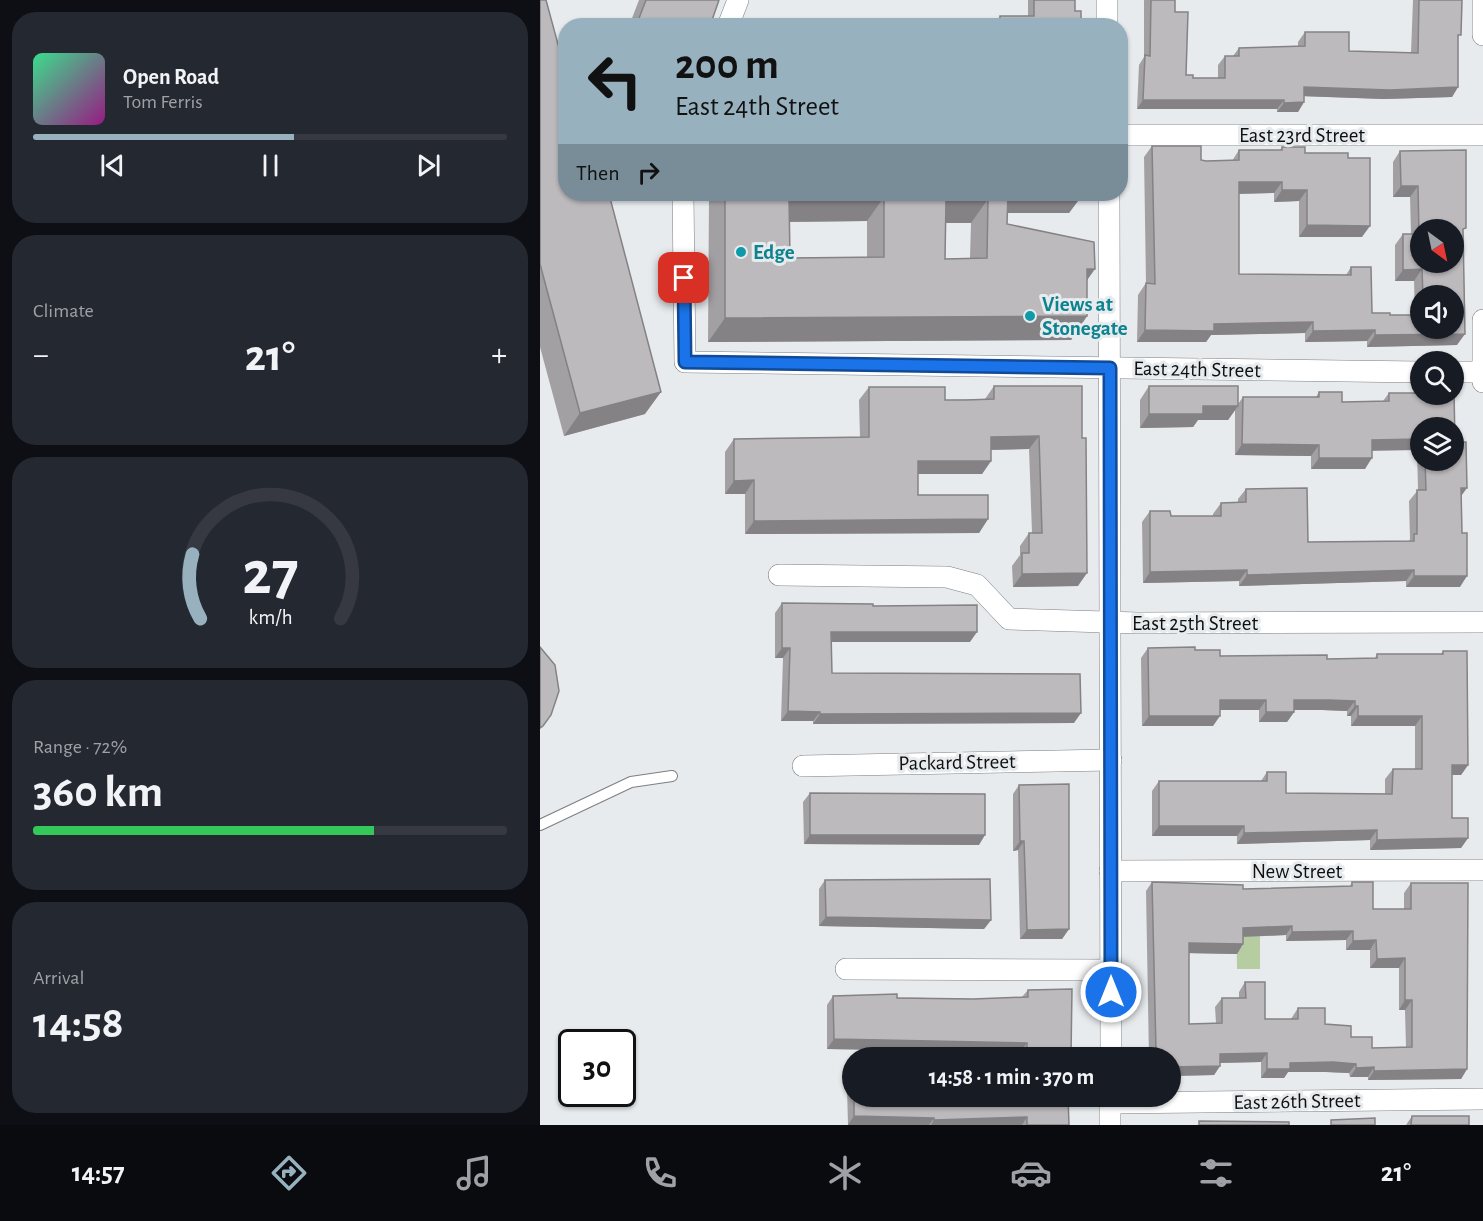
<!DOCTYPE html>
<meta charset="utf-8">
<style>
:root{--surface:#171b24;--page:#242831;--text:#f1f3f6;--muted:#9ea1a6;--line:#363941;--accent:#97b1bf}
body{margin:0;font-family:"Alegreya Sans",sans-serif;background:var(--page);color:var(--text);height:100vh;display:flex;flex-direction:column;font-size:22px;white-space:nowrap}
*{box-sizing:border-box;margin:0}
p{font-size:20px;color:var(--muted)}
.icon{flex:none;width:33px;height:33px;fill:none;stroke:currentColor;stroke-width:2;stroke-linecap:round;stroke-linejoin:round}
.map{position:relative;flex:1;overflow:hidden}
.panel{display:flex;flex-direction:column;gap:12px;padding:12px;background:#0d0f14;width:540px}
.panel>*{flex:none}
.top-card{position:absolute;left:18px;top:18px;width:570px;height:183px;border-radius:24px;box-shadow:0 2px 4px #0004;background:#97b1bf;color:#111;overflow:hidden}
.needle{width:39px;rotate:147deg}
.buttons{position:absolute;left:870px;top:219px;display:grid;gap:12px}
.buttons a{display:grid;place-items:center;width:54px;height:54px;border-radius:50%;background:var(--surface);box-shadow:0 2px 4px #0004;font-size:30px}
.speed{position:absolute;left:18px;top:1029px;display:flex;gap:12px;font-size:30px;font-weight:700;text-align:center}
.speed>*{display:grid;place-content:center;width:78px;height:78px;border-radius:50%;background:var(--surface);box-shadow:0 2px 4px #0004;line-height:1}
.speed .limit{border:3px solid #111;border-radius:9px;background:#fff;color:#111}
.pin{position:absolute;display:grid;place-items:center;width:51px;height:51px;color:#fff;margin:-26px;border-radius:12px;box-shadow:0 3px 9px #0006}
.me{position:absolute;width:66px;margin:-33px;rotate:0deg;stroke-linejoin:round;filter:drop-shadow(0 0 4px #0008)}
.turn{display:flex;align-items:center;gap:21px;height:126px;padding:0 18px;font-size:27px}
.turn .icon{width:78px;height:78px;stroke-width:2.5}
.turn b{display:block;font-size:42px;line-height:51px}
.then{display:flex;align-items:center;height:57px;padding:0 18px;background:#0003;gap:12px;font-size:22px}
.big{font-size:45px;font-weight:700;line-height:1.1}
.panel .card{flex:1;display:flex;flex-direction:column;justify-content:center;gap:9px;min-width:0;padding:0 21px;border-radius:24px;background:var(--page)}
.panel .dial{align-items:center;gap:0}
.dial svg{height:156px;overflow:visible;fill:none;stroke:var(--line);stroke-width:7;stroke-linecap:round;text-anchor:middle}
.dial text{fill:var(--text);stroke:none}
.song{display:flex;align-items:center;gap:18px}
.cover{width:72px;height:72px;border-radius:9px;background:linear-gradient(135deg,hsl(150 70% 55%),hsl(310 70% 35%))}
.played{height:6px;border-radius:3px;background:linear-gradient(90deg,var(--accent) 55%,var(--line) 55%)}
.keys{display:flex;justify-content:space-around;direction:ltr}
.heat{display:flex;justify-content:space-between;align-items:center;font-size:33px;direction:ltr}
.charge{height:9px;border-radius:4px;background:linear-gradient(90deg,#34c759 72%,var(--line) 0)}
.trip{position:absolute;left:302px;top:1047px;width:339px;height:60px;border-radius:30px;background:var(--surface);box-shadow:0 2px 4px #0004;font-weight:700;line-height:60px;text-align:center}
.menu{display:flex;height:96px;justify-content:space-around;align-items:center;background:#090b0e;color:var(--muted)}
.menu .icon{width:42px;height:42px}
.menu .current{color:var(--accent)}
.menu b{font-size:27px;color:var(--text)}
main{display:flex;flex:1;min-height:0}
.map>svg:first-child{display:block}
.green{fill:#b6cca1}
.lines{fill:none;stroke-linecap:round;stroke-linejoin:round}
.service-casing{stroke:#7c7f82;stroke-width:12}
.minor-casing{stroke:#7c7f82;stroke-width:22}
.service{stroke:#fff;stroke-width:10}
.minor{stroke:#fff;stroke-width:21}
.wall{fill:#a3a0a3;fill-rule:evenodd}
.shaded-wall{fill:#848284}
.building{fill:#bdbabd;stroke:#848284;stroke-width:1.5;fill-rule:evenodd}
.route-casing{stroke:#114b97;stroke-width:15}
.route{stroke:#1a73e8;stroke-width:10}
.culture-dot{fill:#0f9aa8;stroke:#e8ebee;stroke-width:2}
.labels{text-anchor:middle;stroke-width:6;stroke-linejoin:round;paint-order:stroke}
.street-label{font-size:21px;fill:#0e0f10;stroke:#e8ebee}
.culture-label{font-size:21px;font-weight:bold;fill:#0d838f;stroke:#e8ebee;text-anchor:start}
</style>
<main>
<section class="panel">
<div class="card">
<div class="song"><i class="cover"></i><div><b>Open Road</b><p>Tom Ferris</p></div></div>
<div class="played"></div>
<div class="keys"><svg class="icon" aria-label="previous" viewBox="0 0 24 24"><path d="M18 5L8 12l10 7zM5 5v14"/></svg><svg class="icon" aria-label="pause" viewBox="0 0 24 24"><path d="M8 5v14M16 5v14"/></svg><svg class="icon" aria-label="next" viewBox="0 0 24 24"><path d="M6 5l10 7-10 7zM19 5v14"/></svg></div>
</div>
<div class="card"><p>Climate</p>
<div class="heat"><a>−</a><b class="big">21°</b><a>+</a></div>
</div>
<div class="card dial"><svg viewBox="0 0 100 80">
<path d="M14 69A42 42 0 1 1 86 69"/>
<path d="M14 69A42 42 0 0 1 10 36" stroke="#97b1bf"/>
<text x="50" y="56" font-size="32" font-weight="700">27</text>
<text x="50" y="72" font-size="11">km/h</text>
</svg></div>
<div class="card"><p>Range · 72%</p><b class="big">360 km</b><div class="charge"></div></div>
<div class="card"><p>Arrival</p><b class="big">14:58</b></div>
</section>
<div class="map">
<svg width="943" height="1125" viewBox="0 0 943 1125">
<rect width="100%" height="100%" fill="#e8ebee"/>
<!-- green -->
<path class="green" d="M696,894H720V969H697Z"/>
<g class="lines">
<defs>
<path id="service" d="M0,825L91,782L132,776"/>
<g id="minor">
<path d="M567,0V26"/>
<path d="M943,0V35"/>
<path d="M188,26L198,0"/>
<path d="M580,135H943"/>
<path d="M143,194L145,362L880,372"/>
<path d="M569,194L571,1058"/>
<path d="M943,320V382"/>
<path d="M914,372H943"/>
<path d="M239,575L407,577L437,585L469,619L598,623L943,622"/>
<path d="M263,766L571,760"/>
<path d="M570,871L943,870"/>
<path d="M306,969L571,970"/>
<path d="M570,1103L943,1099"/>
<path d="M570,1125V1096"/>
</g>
</defs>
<!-- service casing -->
<use href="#service" class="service-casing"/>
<!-- minor casing -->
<use href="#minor" class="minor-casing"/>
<!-- service -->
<use href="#service" class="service"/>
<!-- minor -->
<use href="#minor" class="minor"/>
</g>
<!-- wall -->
<g class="wall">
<path d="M0,0L105,414L24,436L0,347Z"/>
<path d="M99,0H179L170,26H89Z"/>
<path d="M488,0H535V11L541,26H453L460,16H488Z"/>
<path d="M604,0H635V12L646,75L653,78H678V65L685,56H693L699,48L758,46V42L765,32L809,51L871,53L873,0H922L918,40V87L912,97L844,99L764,96V102L758,112H737V109H597L599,65L604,57Z"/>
<path d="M612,146L661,160L666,161H692L699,150H740L742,147L765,153L808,158L822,237H759V201L734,202V193L699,194V274L806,275L811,267L832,313L850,315H875L874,281H855V245L863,234H871L870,197H853V162L860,151L923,234L917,345L827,347V341L765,342V333L671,335L666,342H597L598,295L606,283L604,157ZM880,296H914L880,328Z"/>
<path d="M169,194H543L529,213H467V224L547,280V316L531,340L168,342ZM327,221V257L250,258L249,222ZM406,223H431L430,258L405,259Z"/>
<path d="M454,386H542L538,586L473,587L472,566L480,555V546L489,533H492L489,449L451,450V461L442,474H378V495L448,519L439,533L205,534V494H185V452L194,439L320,437L319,400L329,387L405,400L445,399Z"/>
<path d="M609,386L698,404L703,397H776L779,392L802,402L843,401L849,393L915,442L921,495L920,587H866V581L699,586V581L603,583L602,522L610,511L631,516H673V514L681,503H698V499L706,489L768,542L869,541L870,539L869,501L878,490L877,450H832L825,469H771V456L695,455V410L688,420H658L653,427L600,428V400ZM880,428L914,460H880Z"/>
<path d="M242,603L333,606L430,642H291L292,673L534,723L273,724V721H241L243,658H235V613Z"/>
<path d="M608,648L655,650L680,656L787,659L835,658L837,654H901L903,651L928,765L921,775H912V818L928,838L921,848L830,850V840L697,844V836H612V791L619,781H721L727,772L746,793L845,794V779L853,769H875V726H811V716H807V711L782,710H754V712L747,722H719V710H680L673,726H602L601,658Z"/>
<path d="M479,785L529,929L522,939H480L478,850L473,851V794Z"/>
<path d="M270,793L439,845L264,844L263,802Z"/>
<path d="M285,880L451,920L444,929L279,926V889Z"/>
<path d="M612,882L703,889L810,886L812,882L833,909H864V893L871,883L927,1069L921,1079L828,1080V1077H810L809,1073L786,1072H748L744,1078H721V1062L680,1063V1066L674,1075L630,1076V1058H609L606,891ZM746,935V941L806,940V950H830V968H859V1010H865L866,1047L832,1048L785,1024L758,1008L751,1019H725L705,982L699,992V998H682L675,1007L676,1023L649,1024V953L697,954L703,944V937Z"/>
<path d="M488,990L531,1056V1058H480V1052L287,1049V1005L293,996L433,999L482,997Z"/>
<path d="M312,1082V1096H528L529,1125H308L307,1088Z"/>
<path d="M872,1116L929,1125H866Z"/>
</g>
<!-- shaded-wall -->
<g class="shaded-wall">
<path d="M764,87H918L912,97L844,99L758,96Z"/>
<path d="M603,100H744L737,109H597Z"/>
<path d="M764,102L758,112H737L744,103Z"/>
<path d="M699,182H742L734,193L691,194Z"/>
<path d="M861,186H878L870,197H853Z"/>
<path d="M742,190H767L759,201L734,202Z"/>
<path d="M464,194H543L529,213H451Z"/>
<path d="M344,197L327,221L233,222L249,198Z"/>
<path d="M406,199H448L431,223H389Z"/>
<path d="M767,225L830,226L822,237H759Z"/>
<path d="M547,269H555L538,293Z"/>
<path d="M882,269L874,281H855L863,270Z"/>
<path d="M547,316L531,340L168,342L185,318Z"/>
<path d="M773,322L765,333L671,335L666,342H597L605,330L674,324Z"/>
<path d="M835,330L827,341L765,342L773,331Z"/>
<path d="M925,334L917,345L827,347L835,335Z"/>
<path d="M121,392L105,414L24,436L40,413Z"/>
<path d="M663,406H698L688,420H658L653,427L600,428L609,414Z"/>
<path d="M499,436L489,449L442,450L451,437Z"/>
<path d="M880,439V445L877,450L825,451L832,440Z"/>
<path d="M702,444L779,445L771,456L695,455Z"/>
<path d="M779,458H832L825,469H771Z"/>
<path d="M378,461H451L442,474H368Z"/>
<path d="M214,480L205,494H185L194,481Z"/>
<path d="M921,488H927L919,499Z"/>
<path d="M448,519L439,533L205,534L214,521Z"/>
<path d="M707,570L699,581L603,583L610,572Z"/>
<path d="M874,570L866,581L699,586L707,575Z"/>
<path d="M547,573L538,586L473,587L482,574Z"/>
<path d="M874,576H927L920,587H866Z"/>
<path d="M291,632H437L430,642H284Z"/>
<path d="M242,648H250L243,658H235Z"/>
<path d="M680,700H726L719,710H673Z"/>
<path d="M754,700H789L815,701L807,711L782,710H747Z"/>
<path d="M815,706H818L811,716H807Z"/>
<path d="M248,711L280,712L273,721H241Z"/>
<path d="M726,712H754L747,722H719Z"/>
<path d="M541,713L534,723L273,724L280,714Z"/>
<path d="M609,716H680L673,726H602Z"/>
<path d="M818,716H882L875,726H811Z"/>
<path d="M912,765H928L921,775H905Z"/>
<path d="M619,826H704L697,836H612Z"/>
<path d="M837,830L830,840L697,844L704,833Z"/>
<path d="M270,835H445L439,845L264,844Z"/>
<path d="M928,838L921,848L830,850L837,840Z"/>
<path d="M480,841H484L478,850L473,851Z"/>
<path d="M286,917L451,920L444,929L279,926Z"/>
<path d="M752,926L746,935L697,937L703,928Z"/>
<path d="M529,929L522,939H480L487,930Z"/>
<path d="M813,931L806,940L746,941L752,932Z"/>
<path d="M836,940L830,950H806L813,941Z"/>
<path d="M649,943L703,944L697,954L642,953Z"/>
<path d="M865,958L859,968H830L837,959Z"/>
<path d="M865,1000H872L865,1010H859Z"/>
<path d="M294,1039L487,1043L480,1052L287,1049Z"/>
<path d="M616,1050H620L615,1058H611Z"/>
<path d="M727,1053L721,1062L674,1063L680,1054Z"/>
<path d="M793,1062L816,1064L809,1073L786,1072H748L744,1078H721L727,1069L750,1063Z"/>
<path d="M680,1066L674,1075L630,1076V1067Z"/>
<path d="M834,1067L828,1077H810L816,1068Z"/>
<path d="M927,1069L921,1079L828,1080L834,1071Z"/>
<path d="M314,1116L394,1118L389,1125H308Z"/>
<path d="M487,1117L482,1125H391L394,1120Z"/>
</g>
<!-- building -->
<g class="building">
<path d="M0,0H6L19,48L26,47V194H69L121,392L40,413L0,264Z"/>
<path d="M106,0H179L170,26H96Z"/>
<path d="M494,0H535V11H541V26H460V16H494Z"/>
<path d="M611,0H635V12H648L646,75H653V78H685V56H699V48L765,46V32H809V51L878,53L879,0H922L921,35H918V87L850,90L764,87V102L744,103V100H603L605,55L610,56Z"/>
<path d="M612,146H661V160L666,161L699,160V150H742V147H765V153H808V158H830V226L767,225V190H742V182H699V274L811,275V267H831L832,313H850V315H880V328H914V296H883L882,269L863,270V234H879L878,186H861L860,151L926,150V228L923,229L925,334L835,335V330L773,331V322L674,324V331L605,330L606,283L615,284ZM880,230H914V262H880Z"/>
<path d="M185,194H468L467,224L554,242L555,269H547V316L185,318ZM344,197V257L250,258L249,198ZM406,199H448L447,258L405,259Z"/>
<path d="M454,386H542V438H546L547,573L482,574V553H489V533H502L499,436L451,437V461H378V495H448V519L214,521V480L194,481V439L329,437V387H405V400H426L454,399Z"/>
<path d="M609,386H698V406H663V414H609Z"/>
<path d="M779,392H802V402L849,401V393H880V394H914V392L915,442H926L927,488H921L922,533H927V576H874V570L707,575V570L610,572V511H630L631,516H681V503L706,502V489L767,488L768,542L874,541V534H877V490H886L885,460H914V428H880V439L832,440V458H779V445L702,444L703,397H779Z"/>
<path d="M242,603L333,604V606L437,605V632H291L292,673L540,674L541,713L280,714V712L248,711L250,648H242Z"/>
<path d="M0,647L15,665L19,691L11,715L3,726L0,728Z"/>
<path d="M655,647V650H680V656L787,655V659L837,658V654H903V651H927L928,765H912V818H928V838L837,840V830L704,833V826H619V781H727V772H746V793L852,794L853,769H882V716H818V706H815V701L789,700H754V712H726V700H680V716H609L608,648Z"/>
<path d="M529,784V929L487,930L484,841H480L479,785Z"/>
<path d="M270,793L445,794V835H270Z"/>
<path d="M450,879L451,920L286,917L285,880Z"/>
<path d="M612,882L703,885V889L812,886V882H833V909H871V883H928L927,1069L834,1071V1067L816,1068V1064L793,1062L750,1063V1069H727V1053L680,1054V1066L630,1067V1058H620V1050H616ZM752,926V932L813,931V941L836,940L837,959L865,958V1000H872V1047L832,1048V1037H811V1026L785,1024V1008H758V1019H725V982H705L706,998H682V1023L649,1024V943L703,944V928Z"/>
<path d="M532,989L531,1056L528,1057V1058H487V1043L294,1039L293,996L357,994V998L433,999L488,997V990Z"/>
<path d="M314,1096H528L529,1125H487V1117L394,1120V1118L314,1116Z"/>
<path d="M872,1116H929V1125H871Z"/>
<path d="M835,1118V1125H791V1120Z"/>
<path d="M659,1121L749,1122V1125H659Z"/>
</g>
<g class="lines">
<defs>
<path id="route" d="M144,278L145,362L570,368L571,992"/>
</defs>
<!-- route casing -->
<use href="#route" class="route-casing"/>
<!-- route -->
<use href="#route" class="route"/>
</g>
<!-- markers -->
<g class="culture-dot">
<circle cx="201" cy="252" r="6"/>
<circle cx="490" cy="316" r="6"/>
</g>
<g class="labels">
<!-- street labels -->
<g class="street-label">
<text x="762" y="142">East 23rd Street</text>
<text transform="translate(657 369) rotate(1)" y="7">East 24th Street</text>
<text x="655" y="630">East 25th Street</text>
<text transform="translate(417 762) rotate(-1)" y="7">Packard Street</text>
<text x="757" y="878">New Street</text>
<text transform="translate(757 1101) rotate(-1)" y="7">East 26th Street</text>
</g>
<!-- culture labels -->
<g class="culture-label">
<text x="213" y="259">Edge</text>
<text x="502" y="311">Views at<tspan x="502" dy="24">Stonegate</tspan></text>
</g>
</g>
</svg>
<div class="buttons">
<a><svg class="needle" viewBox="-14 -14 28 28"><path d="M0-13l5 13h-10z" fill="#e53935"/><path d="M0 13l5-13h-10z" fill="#9ea1a6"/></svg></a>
<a><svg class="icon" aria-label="sound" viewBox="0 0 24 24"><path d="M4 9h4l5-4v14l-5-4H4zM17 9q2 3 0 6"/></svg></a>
<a><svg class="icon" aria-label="search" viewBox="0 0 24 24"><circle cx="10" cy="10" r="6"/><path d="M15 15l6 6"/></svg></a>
<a><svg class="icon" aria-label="layers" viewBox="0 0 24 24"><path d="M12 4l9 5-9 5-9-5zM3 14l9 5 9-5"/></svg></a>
</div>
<div class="speed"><div class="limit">30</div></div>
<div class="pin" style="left:144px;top:278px;background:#d93025"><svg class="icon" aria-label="arrive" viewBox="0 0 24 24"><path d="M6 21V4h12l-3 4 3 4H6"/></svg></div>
<svg class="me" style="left:571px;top:992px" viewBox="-20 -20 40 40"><circle r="17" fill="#1a73e8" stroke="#fff" stroke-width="3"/><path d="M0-11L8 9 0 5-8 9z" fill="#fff"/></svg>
<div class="trip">14:58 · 1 min · 370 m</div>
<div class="top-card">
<div class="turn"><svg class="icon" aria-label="left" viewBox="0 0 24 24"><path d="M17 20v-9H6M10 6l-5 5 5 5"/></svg><div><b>200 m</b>East 24th Street</div></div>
<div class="then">Then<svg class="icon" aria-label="right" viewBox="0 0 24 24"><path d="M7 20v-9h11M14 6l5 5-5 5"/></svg></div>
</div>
</div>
</main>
<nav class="menu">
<b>14:57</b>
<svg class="icon current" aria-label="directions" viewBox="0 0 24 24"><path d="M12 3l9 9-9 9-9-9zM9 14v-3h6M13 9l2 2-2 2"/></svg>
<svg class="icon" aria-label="music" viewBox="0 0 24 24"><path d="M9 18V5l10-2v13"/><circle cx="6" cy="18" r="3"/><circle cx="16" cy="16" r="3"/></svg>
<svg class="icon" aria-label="phone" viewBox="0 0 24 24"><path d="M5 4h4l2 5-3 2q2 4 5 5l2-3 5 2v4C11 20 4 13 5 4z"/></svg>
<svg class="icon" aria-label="climate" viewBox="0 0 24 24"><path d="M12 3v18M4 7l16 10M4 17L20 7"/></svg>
<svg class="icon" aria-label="car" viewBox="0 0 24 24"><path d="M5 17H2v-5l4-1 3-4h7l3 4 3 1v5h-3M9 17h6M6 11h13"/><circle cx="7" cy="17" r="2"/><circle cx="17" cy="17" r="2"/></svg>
<svg class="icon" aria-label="filters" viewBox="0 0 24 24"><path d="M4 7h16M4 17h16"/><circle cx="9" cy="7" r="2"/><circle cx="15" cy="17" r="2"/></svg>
<b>21°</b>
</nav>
